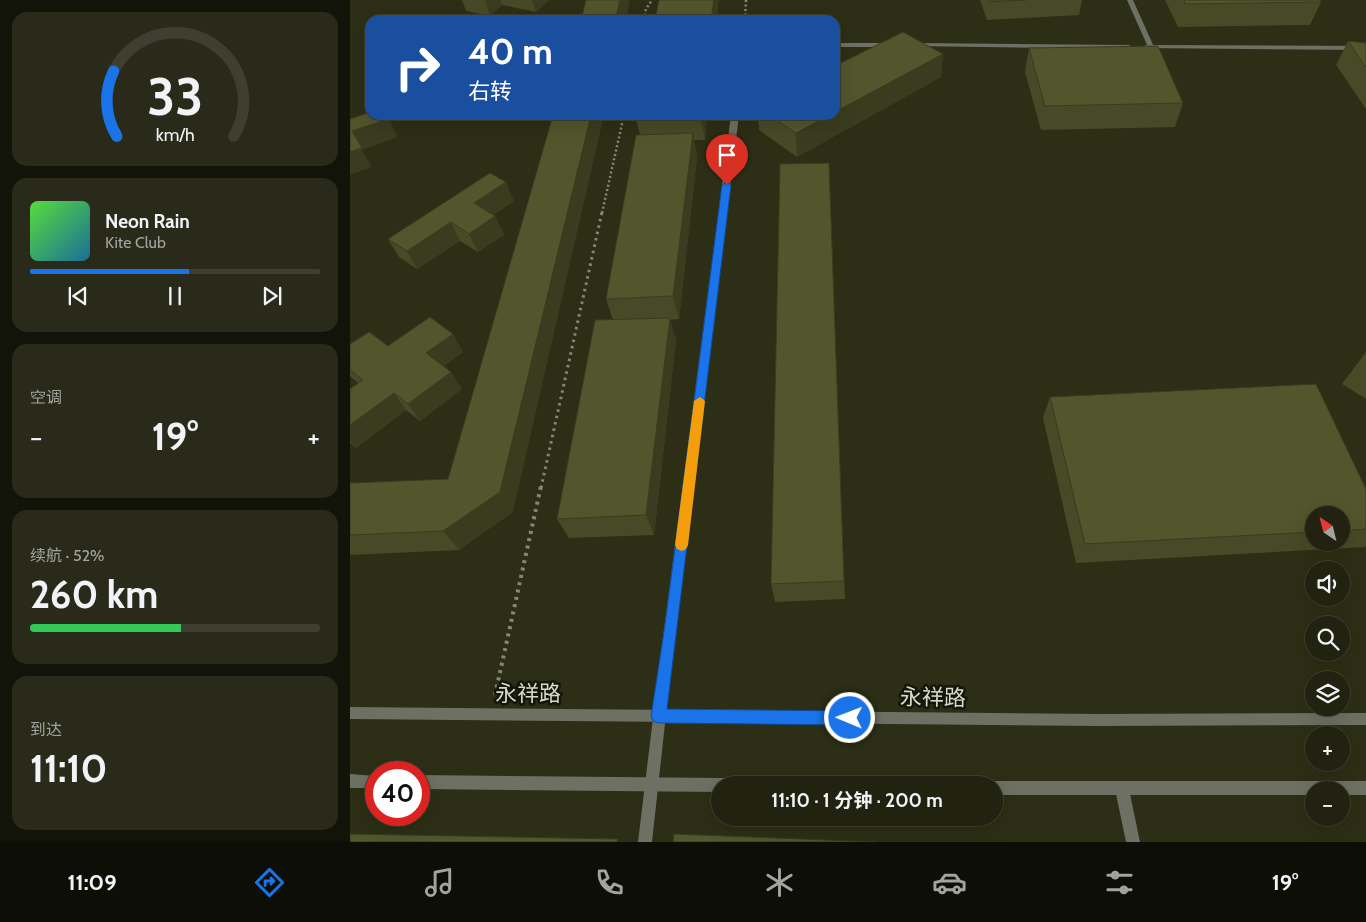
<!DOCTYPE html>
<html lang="zh">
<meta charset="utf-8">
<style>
:root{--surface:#212210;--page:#292a19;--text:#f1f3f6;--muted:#a2a49f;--line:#3e3f30;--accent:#1a73e8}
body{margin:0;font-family:Cabin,"Noto Sans SC",sans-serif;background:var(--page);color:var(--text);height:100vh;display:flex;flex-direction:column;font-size:19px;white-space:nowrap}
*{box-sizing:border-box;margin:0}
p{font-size:16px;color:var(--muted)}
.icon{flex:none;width:28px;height:28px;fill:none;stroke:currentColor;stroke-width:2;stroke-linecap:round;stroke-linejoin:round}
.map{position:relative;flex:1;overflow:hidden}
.drawer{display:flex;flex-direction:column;gap:12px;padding:12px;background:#121309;width:350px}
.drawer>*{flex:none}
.guide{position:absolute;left:15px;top:15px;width:475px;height:105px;border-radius:15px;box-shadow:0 5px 20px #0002,0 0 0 1px var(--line);background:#1a4fa0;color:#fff;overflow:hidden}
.needle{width:32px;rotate:325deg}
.buttons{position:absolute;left:955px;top:506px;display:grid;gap:10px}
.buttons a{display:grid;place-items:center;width:45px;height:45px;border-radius:50%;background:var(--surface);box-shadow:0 5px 20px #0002,0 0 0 1px var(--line);font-size:25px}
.speed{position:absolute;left:15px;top:761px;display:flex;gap:10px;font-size:25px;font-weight:700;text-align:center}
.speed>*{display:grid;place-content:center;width:65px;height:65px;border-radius:50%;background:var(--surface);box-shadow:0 5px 20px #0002,0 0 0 1px var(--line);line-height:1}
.speed .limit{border:8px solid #d22;background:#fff;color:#111}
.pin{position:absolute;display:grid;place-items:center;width:42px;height:42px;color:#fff;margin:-51px -21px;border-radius:50% 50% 50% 0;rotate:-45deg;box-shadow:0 0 5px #0007}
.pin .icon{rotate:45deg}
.me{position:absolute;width:55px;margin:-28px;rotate:271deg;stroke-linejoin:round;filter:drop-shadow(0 0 4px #0008)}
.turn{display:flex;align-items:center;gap:18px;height:105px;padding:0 20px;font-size:22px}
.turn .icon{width:65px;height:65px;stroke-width:2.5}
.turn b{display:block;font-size:35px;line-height:42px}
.big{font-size:38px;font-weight:700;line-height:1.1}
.drawer .card{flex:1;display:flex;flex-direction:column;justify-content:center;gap:8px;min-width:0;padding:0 18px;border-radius:15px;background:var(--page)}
.drawer .dial{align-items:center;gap:0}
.dial svg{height:130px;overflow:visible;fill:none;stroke:var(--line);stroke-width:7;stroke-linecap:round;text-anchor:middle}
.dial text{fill:var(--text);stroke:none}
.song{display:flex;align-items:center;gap:15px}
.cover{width:60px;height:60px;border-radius:8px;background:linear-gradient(135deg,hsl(110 70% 55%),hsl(200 70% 35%))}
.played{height:5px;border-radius:2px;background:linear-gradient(90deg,var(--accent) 55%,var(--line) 55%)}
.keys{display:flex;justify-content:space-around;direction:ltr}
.heat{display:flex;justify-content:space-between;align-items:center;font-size:28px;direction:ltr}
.charge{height:8px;border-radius:4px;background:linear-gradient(90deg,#34c759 52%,var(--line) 0)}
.trip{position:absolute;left:361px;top:776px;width:292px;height:50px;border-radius:25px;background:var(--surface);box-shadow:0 5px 20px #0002,0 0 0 1px var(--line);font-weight:700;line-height:50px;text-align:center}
.dock{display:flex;height:80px;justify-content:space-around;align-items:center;background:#0d0e06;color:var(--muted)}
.dock .icon{width:35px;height:35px}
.dock .on{color:var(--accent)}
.dock b{font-size:22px;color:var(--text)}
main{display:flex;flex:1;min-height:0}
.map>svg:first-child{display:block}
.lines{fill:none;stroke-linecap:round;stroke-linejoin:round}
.path-far2{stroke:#868874;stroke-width:2.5;stroke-dasharray:2 2.5;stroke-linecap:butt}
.path-far1{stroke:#868874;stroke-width:3;stroke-dasharray:2.5 4;stroke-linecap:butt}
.path{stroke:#868874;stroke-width:4;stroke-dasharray:3 4.5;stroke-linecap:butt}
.service{fill:#6e7063;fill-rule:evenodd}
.minor{fill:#6e7063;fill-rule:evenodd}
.tertiary{fill:#6e7063;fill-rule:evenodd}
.wall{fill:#474a26;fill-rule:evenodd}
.shaded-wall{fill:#393c1f}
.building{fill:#52562c;stroke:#393c1f}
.route{fill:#1a73e8;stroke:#114b97}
.slow{fill:#f59e0b}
.labels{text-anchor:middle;stroke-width:5;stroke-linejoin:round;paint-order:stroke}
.near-street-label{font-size:22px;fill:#d7d9c9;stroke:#14160b}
</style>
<main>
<section class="drawer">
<div class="card dial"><svg viewBox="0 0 100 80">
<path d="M14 69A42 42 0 1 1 86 69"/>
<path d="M14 69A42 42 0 0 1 12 29" stroke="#1a73e8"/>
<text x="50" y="56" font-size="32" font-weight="700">33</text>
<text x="50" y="72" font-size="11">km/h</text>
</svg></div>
<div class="card">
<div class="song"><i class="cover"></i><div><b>Neon Rain</b><p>Kite Club</p></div></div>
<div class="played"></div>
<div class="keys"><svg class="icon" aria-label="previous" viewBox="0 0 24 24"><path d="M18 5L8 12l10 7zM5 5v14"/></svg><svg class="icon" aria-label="pause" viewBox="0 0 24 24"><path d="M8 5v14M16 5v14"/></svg><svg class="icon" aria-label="next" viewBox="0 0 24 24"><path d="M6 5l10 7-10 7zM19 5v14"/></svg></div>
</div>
<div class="card"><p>空调</p>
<div class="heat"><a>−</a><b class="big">19°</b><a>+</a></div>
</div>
<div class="card"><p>续航 · 52%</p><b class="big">260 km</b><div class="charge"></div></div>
<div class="card"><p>到达</p><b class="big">11:10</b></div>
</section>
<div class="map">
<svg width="1016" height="842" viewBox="0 0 1016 842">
<rect width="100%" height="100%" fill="#2c2e15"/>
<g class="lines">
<!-- path-far2 -->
<g class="path-far2">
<path d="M294,20L296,9L302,0"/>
<path d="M395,20L396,0"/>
<path d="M252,213L274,115"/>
</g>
<!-- path-far1 -->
<path class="path-far1" d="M191,488L252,212"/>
<!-- path -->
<path class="path" d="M145,695L191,486"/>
<!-- service -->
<path class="service" d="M777,0H783L804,47L803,48L798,47Z"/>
<!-- minor -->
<g class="minor">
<path d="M485,43H539L542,45L539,47H485Z"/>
<path d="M566,43L779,45L782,47L779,49L564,46V44Z"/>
<path d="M796,45L1016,46V50L794,48L793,47Z"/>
<path d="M381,115H389L322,660L302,842H288L310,660Z"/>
<path d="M772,782L777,784L779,789L790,842H776L765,789L767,784Z"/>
</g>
<!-- tertiary -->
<g class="tertiary">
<path d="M0,707L749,714L1016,713V725L749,726L0,719Z"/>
<path d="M0,774L26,776V788H0Z"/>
<path d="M69,775L373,778L378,780L380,785H370V792L69,789Z"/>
<path d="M645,781H1016V795H991V790H964V795H645V785H640Z"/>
</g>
</g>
<!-- wall -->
<g class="wall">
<path d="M112,0H199L186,12L152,5L140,16L116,11Z"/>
<path d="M630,0H732L729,15L637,20Z"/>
<path d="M815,0H970L971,2L960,25L828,27Z"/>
<path d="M998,41L1016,43V109L986,65Z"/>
<path d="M679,48L833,103L825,127L691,130L675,72Z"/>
<path d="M593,54L591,77L447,157L409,130L408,115H485Z"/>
<path d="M126,115H141L134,119Z"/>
<path d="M287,115H357L355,140H344L347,157L329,319L320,320L326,340L304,535L219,538L207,519L263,320L256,299L290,135L286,118Z"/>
<path d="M479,163L495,599L425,602L421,584Z"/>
<path d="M164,201L143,215L145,216L154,235L128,252L110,241L67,269L49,257L38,239Z"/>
<path d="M0,344L113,352L94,366L112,389L70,421L56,410L6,448L0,443V389L8,383L0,376Z"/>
<path d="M1016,352V399L992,384Z"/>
<path d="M700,397L1016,489V546L1015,547L726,563L693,418ZM964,515H991V542H964Z"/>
<path d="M0,483L163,512L109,550L0,555Z"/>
</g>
<!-- shaded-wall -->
<g class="shaded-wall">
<path d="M135,0H150L152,5L140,16Z"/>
<path d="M182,0H199L186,12Z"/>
<path d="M270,0H280L276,20H265Z"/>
<path d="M364,0H369L367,20H361Z"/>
<path d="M593,54L591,77L447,157L446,133L479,115H485V112Z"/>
<path d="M132,115H141L134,119Z"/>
<path d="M241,115H254L163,512L109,550L93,531Z"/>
<path d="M351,115H357L355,140L350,116Z"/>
<path d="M39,119L48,137L12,150L22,167L0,175V152L2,131Z"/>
<path d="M343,133L347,157L329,319L323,296Z"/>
<path d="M156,182L164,201L132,222L124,203Z"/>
<path d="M145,216L154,235L128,252L119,234Z"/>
<path d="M101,222L110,241L67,269L57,251Z"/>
<path d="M320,318L326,340L304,535L296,515Z"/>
<path d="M103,334L113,352L87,371L76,353Z"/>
<path d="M101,372L112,389L70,421L58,404Z"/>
<path d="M44,393L56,410L6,448L0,441V425Z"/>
</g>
<!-- building -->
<g class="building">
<path d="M236,0H270L265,20H231Z"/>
<path d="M309,0H364L361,20H305Z"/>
<path d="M639,0H676L639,2Z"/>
<path d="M834,0H970L971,2L835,4Z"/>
<path d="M553,32L593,54L485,112V66Z"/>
<path d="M998,41L1016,43V67Z"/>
<path d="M808,46L833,103L695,106L679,48Z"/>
<path d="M20,112V115H36L39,119L2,131L12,148L0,152V119Z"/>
<path d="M203,115H241L150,492L93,531L0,535V483L98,479Z"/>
<path d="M287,115H351L350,116L286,118Z"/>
<path d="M419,115H479L446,133Z"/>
<path d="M343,133L323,296L256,299L286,135Z"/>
<path d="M479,163L494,581L421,584L430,164Z"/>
<path d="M140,173L156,182L124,203L145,216L119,234L101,222L57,251L38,239Z"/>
<path d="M80,317L103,334L76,353L101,372L58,404L44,393L0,425V389L13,380L0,370V344L19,332L38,346Z"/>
<path d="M320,318L296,515L207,519L245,320Z"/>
<path d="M966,384L1016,489V529L991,531V515H964V532L735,544L700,397Z"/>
<path d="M0,834L268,839L267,842H0Z"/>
<path d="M324,834L526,842H323Z"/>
</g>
<!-- route -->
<path class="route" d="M377,182L381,185L317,709L500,711L505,713L507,718L505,723L500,725L308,723L303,721L301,716L315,625L372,185Z"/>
<!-- slow -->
<path class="slow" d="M350,397L355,401L338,545L336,549L332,551L327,549L325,545L344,401Z"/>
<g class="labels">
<!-- near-street labels -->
<g class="near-street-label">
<text x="178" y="701">永祥路</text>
<text transform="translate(583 697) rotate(1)" y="8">永祥路</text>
</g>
</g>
</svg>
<div class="buttons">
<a><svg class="needle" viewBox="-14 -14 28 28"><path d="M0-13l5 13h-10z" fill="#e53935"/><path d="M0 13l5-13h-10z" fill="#a2a49f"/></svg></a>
<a><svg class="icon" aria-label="sound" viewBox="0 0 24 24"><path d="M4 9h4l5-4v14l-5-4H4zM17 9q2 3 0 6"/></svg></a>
<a><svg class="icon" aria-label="search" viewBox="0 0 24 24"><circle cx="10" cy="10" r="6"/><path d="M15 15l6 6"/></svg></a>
<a><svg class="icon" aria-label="layers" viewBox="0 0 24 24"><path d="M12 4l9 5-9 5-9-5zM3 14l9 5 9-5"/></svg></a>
<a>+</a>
<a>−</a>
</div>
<div class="speed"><div class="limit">40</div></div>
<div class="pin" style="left:377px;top:185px;background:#d93025"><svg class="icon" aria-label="arrive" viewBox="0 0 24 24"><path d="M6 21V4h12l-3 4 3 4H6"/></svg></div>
<svg class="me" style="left:500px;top:718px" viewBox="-20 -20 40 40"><circle r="17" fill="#1a73e8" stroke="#fff" stroke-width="3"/><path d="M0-11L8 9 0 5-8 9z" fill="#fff"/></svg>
<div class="trip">11:10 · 1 分钟 · 200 m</div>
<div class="guide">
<div class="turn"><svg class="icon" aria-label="right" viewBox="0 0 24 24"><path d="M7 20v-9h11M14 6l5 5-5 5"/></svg><div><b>40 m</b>右转</div></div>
</div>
</div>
</main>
<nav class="dock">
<b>11:09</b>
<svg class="icon on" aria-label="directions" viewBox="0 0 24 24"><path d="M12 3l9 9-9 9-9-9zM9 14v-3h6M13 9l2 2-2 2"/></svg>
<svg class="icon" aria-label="music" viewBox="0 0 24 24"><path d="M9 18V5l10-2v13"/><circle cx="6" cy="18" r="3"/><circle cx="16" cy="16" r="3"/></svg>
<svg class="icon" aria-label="phone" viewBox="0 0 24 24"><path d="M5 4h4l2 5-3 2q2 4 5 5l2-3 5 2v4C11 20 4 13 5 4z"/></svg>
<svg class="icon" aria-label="climate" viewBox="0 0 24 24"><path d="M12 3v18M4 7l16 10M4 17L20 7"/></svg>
<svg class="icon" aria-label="car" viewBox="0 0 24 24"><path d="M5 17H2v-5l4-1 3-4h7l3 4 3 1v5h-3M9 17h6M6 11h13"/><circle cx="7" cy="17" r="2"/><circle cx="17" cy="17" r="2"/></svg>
<svg class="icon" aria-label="filters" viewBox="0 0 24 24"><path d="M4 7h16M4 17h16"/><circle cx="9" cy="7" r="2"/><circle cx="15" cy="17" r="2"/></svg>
<b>19°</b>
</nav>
